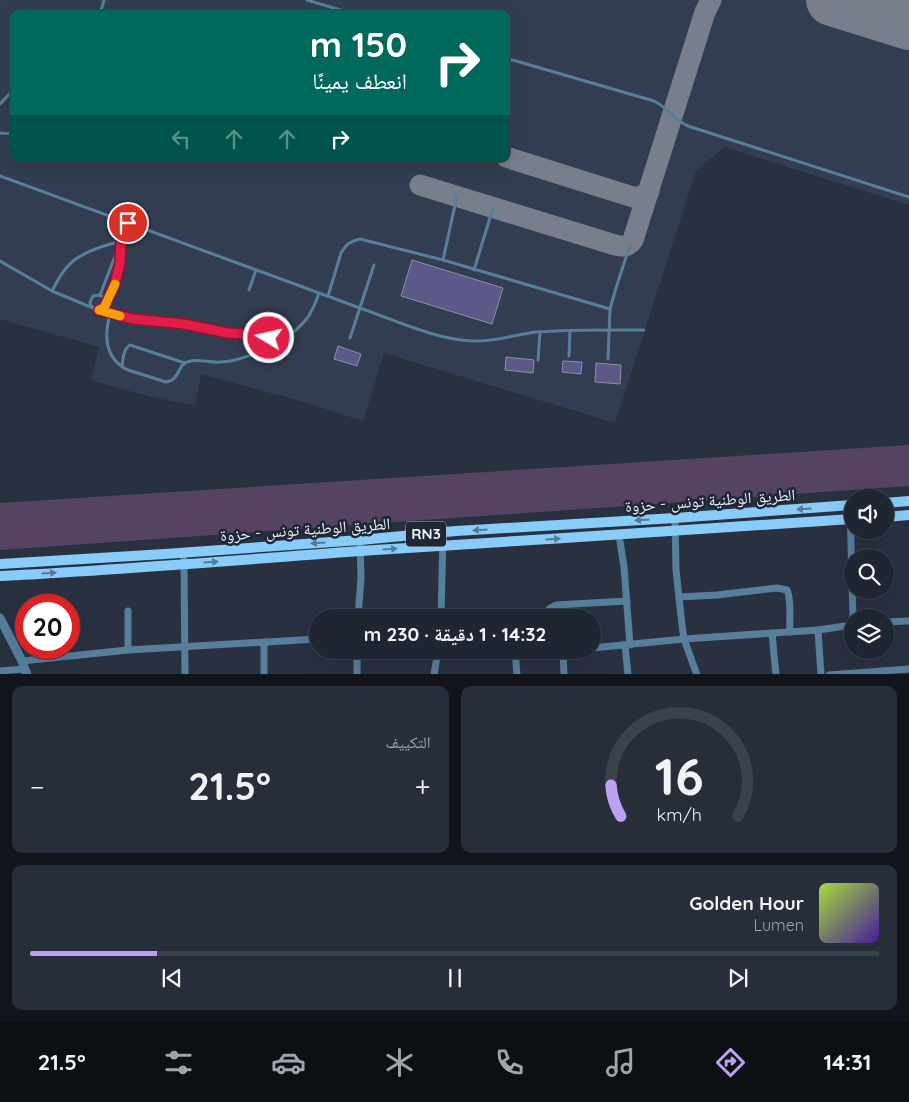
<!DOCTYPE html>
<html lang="ar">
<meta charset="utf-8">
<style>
:root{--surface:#1f2531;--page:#272d39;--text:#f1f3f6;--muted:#a1a5ab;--line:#3c424d;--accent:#bca0f2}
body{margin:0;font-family:Quicksand,"Noto Naskh Arabic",sans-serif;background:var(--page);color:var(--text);direction:rtl;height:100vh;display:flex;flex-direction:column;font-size:19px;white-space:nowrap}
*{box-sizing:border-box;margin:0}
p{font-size:16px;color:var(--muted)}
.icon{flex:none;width:28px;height:28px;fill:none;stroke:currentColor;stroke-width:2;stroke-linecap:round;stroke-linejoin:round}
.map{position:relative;height:674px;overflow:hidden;direction:ltr}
.side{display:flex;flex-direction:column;gap:12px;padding:12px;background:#11141b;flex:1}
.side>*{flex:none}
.hud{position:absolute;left:10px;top:10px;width:500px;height:152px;border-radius:10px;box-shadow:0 5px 20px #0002,0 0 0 1px var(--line);direction:rtl;background:#00695c;color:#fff;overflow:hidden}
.buttons{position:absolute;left:844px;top:489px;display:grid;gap:10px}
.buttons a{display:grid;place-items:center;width:50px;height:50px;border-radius:50%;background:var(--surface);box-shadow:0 5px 20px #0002,0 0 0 1px var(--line);font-size:25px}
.speed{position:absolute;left:15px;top:594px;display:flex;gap:10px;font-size:25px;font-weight:700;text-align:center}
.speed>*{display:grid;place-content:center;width:65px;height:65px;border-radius:50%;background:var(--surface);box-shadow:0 5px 20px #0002,0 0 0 1px var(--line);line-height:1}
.speed .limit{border:8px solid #d22;background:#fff;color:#111}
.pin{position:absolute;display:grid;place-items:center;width:42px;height:42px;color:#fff;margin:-21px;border:2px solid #fff;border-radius:50%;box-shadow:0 1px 5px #0007}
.me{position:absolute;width:55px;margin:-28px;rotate:279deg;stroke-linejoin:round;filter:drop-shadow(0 0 4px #0008)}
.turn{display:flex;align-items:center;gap:18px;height:105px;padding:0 20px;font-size:22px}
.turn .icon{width:65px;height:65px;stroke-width:2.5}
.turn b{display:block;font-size:35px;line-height:42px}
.lanes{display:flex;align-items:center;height:48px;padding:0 20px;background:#0003;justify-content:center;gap:25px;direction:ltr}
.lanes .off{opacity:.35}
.big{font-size:38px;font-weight:700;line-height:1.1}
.side .card{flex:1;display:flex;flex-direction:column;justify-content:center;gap:8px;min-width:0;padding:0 18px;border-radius:10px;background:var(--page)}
.side .dial{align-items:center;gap:0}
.dial svg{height:130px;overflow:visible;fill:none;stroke:var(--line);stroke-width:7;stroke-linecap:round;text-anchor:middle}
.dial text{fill:var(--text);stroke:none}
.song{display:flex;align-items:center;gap:15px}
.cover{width:60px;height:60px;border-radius:8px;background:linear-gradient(135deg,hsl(80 70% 55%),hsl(260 70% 35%))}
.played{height:5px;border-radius:2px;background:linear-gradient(90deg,var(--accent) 15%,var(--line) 15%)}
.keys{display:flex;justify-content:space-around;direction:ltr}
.heat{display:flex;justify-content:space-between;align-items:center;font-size:28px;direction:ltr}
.side .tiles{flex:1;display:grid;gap:12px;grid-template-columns:1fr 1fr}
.card:last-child{grid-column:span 2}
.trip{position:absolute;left:309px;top:609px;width:292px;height:50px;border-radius:25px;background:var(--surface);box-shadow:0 5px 20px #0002,0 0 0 1px var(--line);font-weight:700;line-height:50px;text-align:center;direction:rtl}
.menu{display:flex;height:80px;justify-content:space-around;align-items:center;background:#0c0f14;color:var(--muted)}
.menu .icon{width:35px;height:35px}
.menu .active{color:var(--accent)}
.menu b{font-size:22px;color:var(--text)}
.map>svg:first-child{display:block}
.built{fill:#323d51;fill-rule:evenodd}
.green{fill:#554461}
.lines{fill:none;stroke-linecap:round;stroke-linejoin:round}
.taxiway{stroke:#787e8c;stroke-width:21}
.runway{stroke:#787e8c;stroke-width:52}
.building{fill:#5c5888;stroke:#908fa4}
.service{stroke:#577f9b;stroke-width:3}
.minor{stroke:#577f9b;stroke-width:7}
.tertiary{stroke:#577f9b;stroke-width:9}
.primary{stroke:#89ccf9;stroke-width:10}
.oneway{fill:#547a98}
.route-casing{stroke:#92132f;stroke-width:12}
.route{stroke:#e11d48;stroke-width:9}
.slow{stroke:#f59e0b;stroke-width:9}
.labels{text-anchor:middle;stroke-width:5;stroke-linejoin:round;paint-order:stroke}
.shield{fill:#1f2736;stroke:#aeb5c1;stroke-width:1}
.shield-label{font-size:15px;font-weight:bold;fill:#ecf2fc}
.street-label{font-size:16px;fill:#ecf2fc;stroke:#1f2736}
</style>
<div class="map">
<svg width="909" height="675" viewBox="0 0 909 675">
<rect width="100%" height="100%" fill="#293141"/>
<!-- built -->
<path class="built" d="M0,0H909V205L724,147L696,171L615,423L384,353L363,421L304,402L201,374L195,405L161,399L125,390L91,380L99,347L0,319ZM14,14H506V159H14Z"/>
<!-- green -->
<path class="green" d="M909,445V486L0,550V503Z"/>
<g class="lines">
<!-- taxiway -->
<g class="taxiway">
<path d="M506,157L633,197C640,197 643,196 649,192"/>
<path d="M420,185L615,245C624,247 628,247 633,240L705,12L711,0"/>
</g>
<!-- runway -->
<path class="runway" d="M832,0L909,24"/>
</g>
<!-- building -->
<g class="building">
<path d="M412,260L503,288L492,324L401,296Z"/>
<path d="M338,346L361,354L357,366L334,359Z"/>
<path d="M506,357L534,360L533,373L505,370Z"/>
<path d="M563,361L582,362L581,374L562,372Z"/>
<path d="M596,363L621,365L620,384L595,382Z"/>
</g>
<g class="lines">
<!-- service -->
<g class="service">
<path d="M307,0L354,14"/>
<path d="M100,14L104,0"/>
<path d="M506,58L654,101C667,107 674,120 688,126L909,197"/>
<path d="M0,104L14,89"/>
<path d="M0,133L14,134"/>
<path d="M0,176L360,308C394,320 437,340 473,341C495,342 516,334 537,332C573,329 609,330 644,330"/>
<path d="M443,260L457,196"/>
<path d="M0,261L52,291L93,308"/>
<path d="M474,270L493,208"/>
<path d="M249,290L256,270"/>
<path d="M52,291C56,283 61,274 67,267C80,252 103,246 121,241"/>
<path d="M100,295L128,223"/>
<path d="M328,296L341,253C346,244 351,241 360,239L443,260L610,309"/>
<path d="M106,305C106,300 105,298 100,295L93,296L90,302L91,306L96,310L102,309C117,294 121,262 121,241"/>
<path d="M99,310L133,319L184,323L228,333L258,335L280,341"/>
<path d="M110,314C104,336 105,359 128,370L166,382C181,380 176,364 190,361C200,359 211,363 221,362C245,361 287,342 303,323C311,315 315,304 319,293"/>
<path d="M350,338L374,265"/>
<path d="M569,356L570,331"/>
<path d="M608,359L610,309L616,288L630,245"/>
<path d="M538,360L540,332"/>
<path d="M122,367C123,360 123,349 130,345L185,363"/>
</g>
<!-- minor -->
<g class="minor">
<path d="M850,505L853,618"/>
<path d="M675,518L676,570L682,625L684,639L697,675"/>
<path d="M619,535L624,567L630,645"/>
<path d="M184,560L185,675"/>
<path d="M679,597L717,595L777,588L787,590C792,600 789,620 790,632"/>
<path d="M358,618L361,578L360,540"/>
<path d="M441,618L443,533"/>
<path d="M547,618L549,609L556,605L627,601"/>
<path d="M885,622L909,621"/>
<path d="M818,630L821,675"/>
<path d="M772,633L776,675"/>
<path d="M625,645L628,675"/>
<path d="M592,648L684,639L818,630L852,625"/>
<path d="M128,650V611"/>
<path d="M357,650V675"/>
<path d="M483,650L491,652L531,650"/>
<path d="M515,650L517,675"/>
<path d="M563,650L564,675"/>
<path d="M22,661L128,650L318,639"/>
<path d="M0,671L24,669"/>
<path d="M264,675V642"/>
<path d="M434,675L438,650"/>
<path d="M829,675L909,669"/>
</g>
<!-- tertiary -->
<path class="tertiary" d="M0,618L22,661L27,675"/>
<!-- primary -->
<g class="primary">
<path d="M885,503L909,501"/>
<path d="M885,517L909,515"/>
<path d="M0,564L165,554L360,540L456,531L675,518L852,505"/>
<path d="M0,576C120,570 240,560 360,551C524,540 688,531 852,519"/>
</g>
</g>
<!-- one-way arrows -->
<defs><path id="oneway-solid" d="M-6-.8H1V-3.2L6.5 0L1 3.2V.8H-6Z" transform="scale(1.25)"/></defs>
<g class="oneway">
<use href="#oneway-solid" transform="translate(804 509) rotate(176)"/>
<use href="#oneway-solid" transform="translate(642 520) rotate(176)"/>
<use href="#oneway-solid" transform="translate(480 530) rotate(177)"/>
<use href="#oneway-solid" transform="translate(553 539) rotate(-3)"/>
<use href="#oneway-solid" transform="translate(318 543) rotate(176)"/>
<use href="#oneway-solid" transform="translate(390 549) rotate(-4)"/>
<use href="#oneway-solid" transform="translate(211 562) rotate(-4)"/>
<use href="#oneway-solid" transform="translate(49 573) rotate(-4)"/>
</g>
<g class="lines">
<defs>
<path id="route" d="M128,223L121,241L120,263L115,284L104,308L99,310L133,319L184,324L228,333L258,335L269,338"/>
</defs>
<!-- route casing -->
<use href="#route" class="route-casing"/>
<!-- route -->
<use href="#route" class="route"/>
<!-- slow -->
<path class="slow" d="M115,284L104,308L99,310L120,316"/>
</g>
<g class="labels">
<!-- shield labels -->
<rect class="shield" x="406" y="521.5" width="40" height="25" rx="4"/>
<g class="shield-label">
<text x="426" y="539">RN3</text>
</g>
<!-- street labels -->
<g class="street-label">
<text transform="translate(710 500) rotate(-4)" y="6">الطريق الوطنية تونس - حزوة</text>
<text transform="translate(305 529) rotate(-4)" y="6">الطريق الوطنية تونس - حزوة</text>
</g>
</g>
</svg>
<div class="buttons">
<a><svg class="icon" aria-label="sound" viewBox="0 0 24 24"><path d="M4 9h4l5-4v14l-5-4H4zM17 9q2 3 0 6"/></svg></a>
<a><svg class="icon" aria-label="search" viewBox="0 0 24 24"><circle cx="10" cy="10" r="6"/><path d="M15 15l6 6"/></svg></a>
<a><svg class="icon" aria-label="layers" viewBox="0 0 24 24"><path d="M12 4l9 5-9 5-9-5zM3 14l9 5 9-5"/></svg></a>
</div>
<div class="speed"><div class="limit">20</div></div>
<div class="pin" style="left:128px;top:223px;background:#d93025"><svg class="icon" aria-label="arrive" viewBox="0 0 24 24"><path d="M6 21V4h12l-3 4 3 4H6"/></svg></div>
<svg class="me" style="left:269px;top:338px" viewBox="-20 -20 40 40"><circle r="17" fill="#e11d48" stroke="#fff" stroke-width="3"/><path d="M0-11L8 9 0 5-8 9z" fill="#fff"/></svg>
<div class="trip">14:32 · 1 دقيقة · 230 m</div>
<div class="hud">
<div class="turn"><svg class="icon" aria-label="right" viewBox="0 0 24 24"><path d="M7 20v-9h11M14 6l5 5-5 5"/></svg><div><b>150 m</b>انعطف يمينًا</div></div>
<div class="lanes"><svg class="icon off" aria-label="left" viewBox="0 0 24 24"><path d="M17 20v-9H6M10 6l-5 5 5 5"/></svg><svg class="icon off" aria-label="ahead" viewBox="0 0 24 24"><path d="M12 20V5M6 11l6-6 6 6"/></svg><svg class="icon off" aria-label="ahead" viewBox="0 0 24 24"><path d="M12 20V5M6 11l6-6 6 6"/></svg><svg class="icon" aria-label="right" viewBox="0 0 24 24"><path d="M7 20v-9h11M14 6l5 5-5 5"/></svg></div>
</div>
</div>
<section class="side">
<div class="tiles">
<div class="card dial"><svg viewBox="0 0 100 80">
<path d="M14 69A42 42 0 1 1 86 69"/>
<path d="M14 69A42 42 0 0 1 8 50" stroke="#bca0f2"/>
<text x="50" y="56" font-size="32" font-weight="700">16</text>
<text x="50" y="72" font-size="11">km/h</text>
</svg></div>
<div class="card"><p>التكييف</p>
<div class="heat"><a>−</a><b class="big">21.5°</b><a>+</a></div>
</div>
<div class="card">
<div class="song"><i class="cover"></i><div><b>Golden Hour</b><p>Lumen</p></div></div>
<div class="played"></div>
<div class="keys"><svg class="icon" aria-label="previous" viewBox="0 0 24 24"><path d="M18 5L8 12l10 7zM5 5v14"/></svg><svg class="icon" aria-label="pause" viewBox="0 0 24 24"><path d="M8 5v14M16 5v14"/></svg><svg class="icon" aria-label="next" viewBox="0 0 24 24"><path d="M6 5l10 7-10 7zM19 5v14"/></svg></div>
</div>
</div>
</section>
<nav class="menu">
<b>14:31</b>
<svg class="icon active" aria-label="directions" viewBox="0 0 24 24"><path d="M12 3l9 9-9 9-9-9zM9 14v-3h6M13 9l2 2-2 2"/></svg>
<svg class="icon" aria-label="music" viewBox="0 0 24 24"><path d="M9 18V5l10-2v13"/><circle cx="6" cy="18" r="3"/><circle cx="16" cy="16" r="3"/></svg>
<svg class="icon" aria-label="phone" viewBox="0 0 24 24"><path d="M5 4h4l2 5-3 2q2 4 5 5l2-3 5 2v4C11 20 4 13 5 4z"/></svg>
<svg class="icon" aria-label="climate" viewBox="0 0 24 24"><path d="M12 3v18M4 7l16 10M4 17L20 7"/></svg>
<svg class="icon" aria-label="car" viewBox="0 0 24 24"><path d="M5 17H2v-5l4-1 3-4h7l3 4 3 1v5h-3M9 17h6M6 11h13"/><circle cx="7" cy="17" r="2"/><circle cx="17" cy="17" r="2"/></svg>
<svg class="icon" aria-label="filters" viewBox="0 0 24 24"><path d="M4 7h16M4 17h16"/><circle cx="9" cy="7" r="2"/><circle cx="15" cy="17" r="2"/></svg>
<b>21.5°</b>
</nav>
